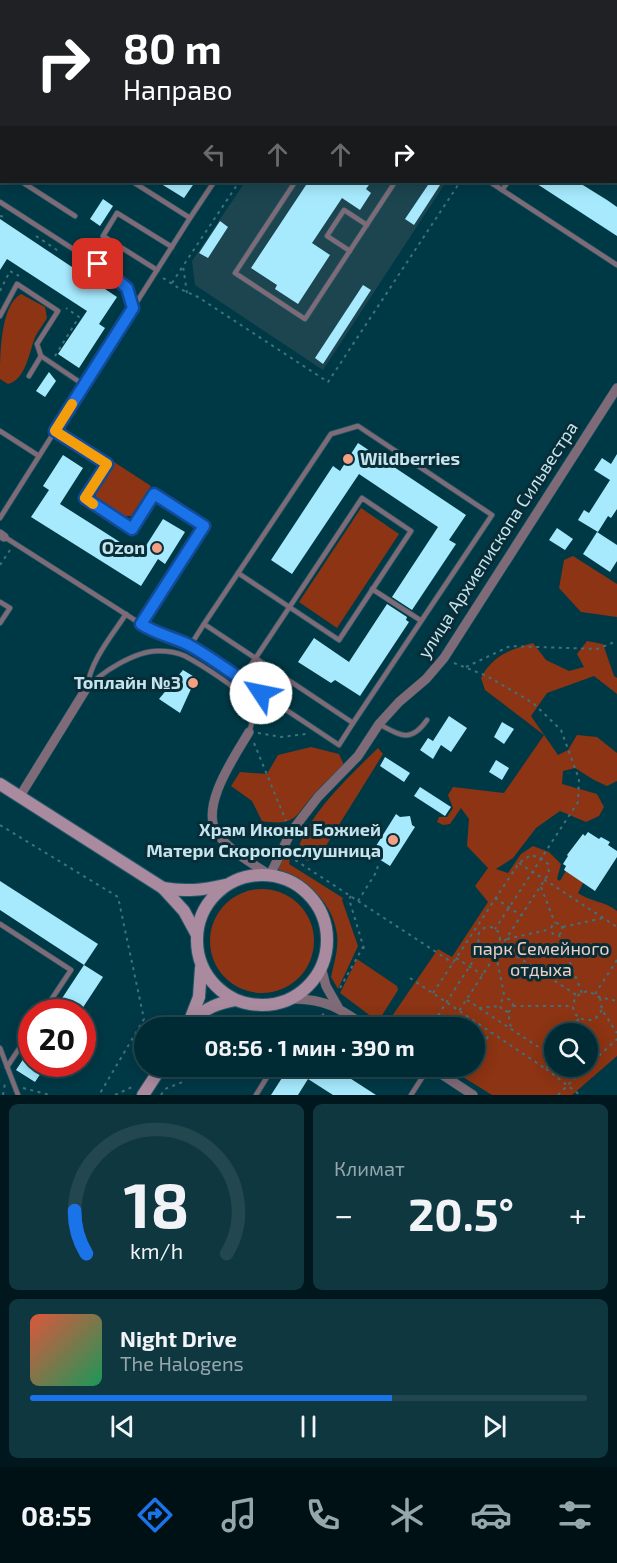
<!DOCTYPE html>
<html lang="ru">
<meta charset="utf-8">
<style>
:root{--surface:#002b34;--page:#0e3740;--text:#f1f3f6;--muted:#95a7ac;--line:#22474f;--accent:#1a73e8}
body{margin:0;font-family:"Exo 2",sans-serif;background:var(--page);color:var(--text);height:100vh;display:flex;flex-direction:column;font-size:22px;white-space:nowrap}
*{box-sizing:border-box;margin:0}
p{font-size:20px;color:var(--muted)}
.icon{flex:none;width:33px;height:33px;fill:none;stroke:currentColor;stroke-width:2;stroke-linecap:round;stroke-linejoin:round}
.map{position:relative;height:1095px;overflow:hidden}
.details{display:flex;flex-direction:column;gap:9px;padding:9px;background:#00181d;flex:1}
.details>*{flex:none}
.banner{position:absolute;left:0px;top:0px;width:618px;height:183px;box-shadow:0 3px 15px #0003,0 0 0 2px var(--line);background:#202124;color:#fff;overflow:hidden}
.fabs{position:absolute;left:544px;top:1023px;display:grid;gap:12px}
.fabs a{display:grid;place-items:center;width:54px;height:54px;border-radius:50%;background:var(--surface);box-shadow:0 3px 15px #0003,0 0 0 2px var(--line);font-size:30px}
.speed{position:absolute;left:18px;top:999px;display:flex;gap:12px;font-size:30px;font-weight:700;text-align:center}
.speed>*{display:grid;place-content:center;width:78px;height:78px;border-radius:50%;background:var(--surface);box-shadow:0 3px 15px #0003,0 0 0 2px var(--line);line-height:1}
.speed .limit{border:9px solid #d22;background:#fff;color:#111}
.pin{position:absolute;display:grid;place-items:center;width:51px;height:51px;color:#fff;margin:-26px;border-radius:12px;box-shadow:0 3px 9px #0006}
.me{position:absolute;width:66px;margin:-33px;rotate:304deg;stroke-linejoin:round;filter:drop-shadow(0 0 4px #0008)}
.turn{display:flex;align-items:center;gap:21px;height:126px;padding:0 24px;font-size:27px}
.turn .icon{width:78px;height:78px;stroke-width:2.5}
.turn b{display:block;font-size:42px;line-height:51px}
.lanes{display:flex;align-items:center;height:57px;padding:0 24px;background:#0003;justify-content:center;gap:30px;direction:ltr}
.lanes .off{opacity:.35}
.big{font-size:45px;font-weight:700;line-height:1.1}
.details .tile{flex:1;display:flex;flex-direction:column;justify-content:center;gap:9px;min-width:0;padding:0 21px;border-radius:9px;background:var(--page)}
.details .dial{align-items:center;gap:0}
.dial svg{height:156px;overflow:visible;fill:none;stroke:var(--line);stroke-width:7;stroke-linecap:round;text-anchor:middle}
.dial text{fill:var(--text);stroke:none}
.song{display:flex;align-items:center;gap:18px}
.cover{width:72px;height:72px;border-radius:9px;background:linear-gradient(135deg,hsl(10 70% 55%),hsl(150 70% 35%))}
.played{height:6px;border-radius:3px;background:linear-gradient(90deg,var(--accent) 65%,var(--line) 65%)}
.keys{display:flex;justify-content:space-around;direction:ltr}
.heat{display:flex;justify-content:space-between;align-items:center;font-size:33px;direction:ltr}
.details .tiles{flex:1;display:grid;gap:9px;grid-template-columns:1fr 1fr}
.tile:last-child{grid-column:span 2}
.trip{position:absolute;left:134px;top:1017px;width:351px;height:60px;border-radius:30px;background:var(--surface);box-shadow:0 3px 15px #0003,0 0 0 2px var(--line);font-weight:700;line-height:60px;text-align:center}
.dock{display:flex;height:96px;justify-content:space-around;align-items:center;background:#001115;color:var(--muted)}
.dock .icon{width:42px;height:42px}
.dock .selected{color:var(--accent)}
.dock b{font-size:27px;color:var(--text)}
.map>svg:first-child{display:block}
.built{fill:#1c4550}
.green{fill:#8c3413;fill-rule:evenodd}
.building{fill:#a7eafe}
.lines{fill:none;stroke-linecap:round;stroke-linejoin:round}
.service-casing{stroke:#235864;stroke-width:6}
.minor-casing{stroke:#235864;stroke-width:10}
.secondary-casing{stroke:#235864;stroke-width:14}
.path{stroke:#40717d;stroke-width:2;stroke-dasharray:3 4.5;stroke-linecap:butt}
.service{stroke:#7f6b78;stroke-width:4.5}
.minor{stroke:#7f6b78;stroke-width:9}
.secondary{stroke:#aa8a9f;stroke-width:12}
.route-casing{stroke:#114b97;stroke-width:15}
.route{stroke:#1a73e8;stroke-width:10}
.slow{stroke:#f59e0b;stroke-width:10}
.poi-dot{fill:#f39f84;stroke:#092d37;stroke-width:2}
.labels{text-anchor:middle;stroke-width:6;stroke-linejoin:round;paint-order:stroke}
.poi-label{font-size:18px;font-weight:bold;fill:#c4e4ee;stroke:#092d37;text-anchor:end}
.street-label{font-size:18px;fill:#c4e4ee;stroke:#092d37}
.park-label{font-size:18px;fill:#edcfc5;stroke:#092d37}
</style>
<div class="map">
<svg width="617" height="1095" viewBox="0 0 617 1095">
<rect width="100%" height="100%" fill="#003946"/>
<!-- built -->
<path class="built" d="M245,182H446L323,370L195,285L192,261Z"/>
<!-- green -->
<g class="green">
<path d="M21,294L45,307L47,318C43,325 37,332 34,340C29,354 25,380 8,384L0,379C0,357 0,305 21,294Z"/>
<path d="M114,462L151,486L131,516H122L96,498V489Z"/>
<path d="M361,508L399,534L337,628L299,602Z"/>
<path d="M573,556L617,584V617L581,612L559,588L564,560Z"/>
<path d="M587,641L603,644L614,676L617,678V694L594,676L547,693L531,716L558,755L568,750L577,735L597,737L617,753V781L607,786L594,780L575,768L563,771L562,784L597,794L604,807L599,816L586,822L560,811L536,828L513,858L496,869L508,873L521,854L533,846L549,852L561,864L557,879L560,881L572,860L588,873L578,893C591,902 605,901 617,911V1056L572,1095H492L447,1067L474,1066V1028L389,1027L388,1022L438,949L452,957L488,902L475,886L488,868L467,846L469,819L461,808L450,824L443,825L437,822L439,817H447L453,808L448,795L453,787L504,793L544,735L485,690L481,678C492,656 511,649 533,643L546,660L569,671L584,667L577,654ZM555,1034H588V1066H555Z"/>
<path d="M311,747L339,754L344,765C334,774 325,782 316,792C295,814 299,827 262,821L252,801L231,786L240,772L267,774L278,755Z"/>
<path d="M378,748L383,754L319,857L307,861L298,849C311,811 350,776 378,748Z"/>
<path d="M283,854L290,858L289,864L343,898L342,900L358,946L338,989L331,977C334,963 339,948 337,934C333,904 308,879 279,870V863Z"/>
<circle cx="262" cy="941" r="52"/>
<path d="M357,959L397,986L398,990L381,1017H372L340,993Z"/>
</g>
<!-- building -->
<g class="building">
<path d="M158,182H195L184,198Z"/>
<path d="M308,182H371L366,189L371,193L360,210L342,198L312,243L330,255L298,304L275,289L277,285L251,268Z"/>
<path d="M430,182H442L414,225L405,219Z"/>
<path d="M534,182H578L607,200L617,207V236Z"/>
<path d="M103,199L113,206L100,226L90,219Z"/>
<path d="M0,219L117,297L99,324L105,328L79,368L58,354L87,311L7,259L0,270Z"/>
<path d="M220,221L228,227L208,258L199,253Z"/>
<path d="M363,285L371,290L323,364L315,358Z"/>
<path d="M49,372L56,381L45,397L36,391Z"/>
<path d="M358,443L466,515L449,540L456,544L412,610L392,597L438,527L359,474L292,574L271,560L333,466L340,471Z"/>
<path d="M617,454V509L611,518L608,516L598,532L578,520L584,510L589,513L610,480L594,470L602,458L611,464Z"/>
<path d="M63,455L83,468L60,504L101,530L140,555L163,519L185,532L165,564L158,559L141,586L31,517L49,490L43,486Z"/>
<path d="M557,528L573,539L565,550L549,540Z"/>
<path d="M597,532L617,545V561L610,572L583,554Z"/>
<path d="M387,604L407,617L406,620L409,622L360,696L335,680L331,683L298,662L314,638L349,662Z"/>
<path d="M183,670L196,678L180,713L159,699Z"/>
<path d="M449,716L467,728L451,752L441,745L433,759L420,750L428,738L433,741Z"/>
<path d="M502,722L514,729L504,744L494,737Z"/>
<path d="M385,757L410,773L404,782L380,766Z"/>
<path d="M496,760L509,768L502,780L489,772Z"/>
<path d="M420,787L451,807L445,816L414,796Z"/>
<path d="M396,814L400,817L410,816L412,825L415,827L390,866L371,854Z"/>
<path d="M588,832L599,839L601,837L610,842L608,845L617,851V857L595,891L564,870L566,866L563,864L568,856L567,855L583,834L585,836Z"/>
<path d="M0,881L98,944L84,965L0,910Z"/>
<path d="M84,965L103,977L80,1012H53Z"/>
<path d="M32,1046V1064H47L35,1082L16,1070Z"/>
<path d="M316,1066H331L376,1095H333L308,1079Z"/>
<path d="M289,1067L308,1079L298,1095H271Z"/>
</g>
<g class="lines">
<defs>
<g id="service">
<path d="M223,0V2"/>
<path d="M314,0V2"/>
<path d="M346,0V2"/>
<path d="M412,0V2"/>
<path d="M554,0V2"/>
<path d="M39,2L40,0"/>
<path d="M616,4L617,12"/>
<path d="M616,39H617"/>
<path d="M0,84L2,79"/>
<path d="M0,168H2"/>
<path d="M22,182L75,216"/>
<path d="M133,182L190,218L214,182"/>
<path d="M295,182L235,273L305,319L395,182"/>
<path d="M490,182L617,265"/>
<path d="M616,182H617"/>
<path d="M502,190L508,182"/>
<path d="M0,202L112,274L127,288L133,308L84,385L41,356"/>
<path d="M350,251L327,236L344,210L367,225"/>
<path d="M157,270L103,236L117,213L172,247"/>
<path d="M133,308L190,218"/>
<path d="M0,316L17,284L58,311L37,344L41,356L29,376"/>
<path d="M358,426L492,515L353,723L204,624L331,434Z"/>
<path d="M0,431L39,456"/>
<path d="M0,518L84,385"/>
<path d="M3,536L141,624L204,526L154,494L132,529L85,498L107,464L55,431"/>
<path d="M238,573L339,640L411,531L362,498L241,680"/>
<path d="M372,589L420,620"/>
<path d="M0,602L10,608L0,623"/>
<path d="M141,624C156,634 173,638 190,646L339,745L353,723"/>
<path d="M190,646L204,624"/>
<path d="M87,687C91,660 111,637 126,614"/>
<path d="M87,689C100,672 136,651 158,651C167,651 177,652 185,656C200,664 245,692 251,705C255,713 252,724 249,732"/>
<path d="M379,724C401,736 411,743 427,720"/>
<path d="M0,924L71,970L43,1012"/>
<path d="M0,1048L18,1095"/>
<path d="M7,1067L32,1029"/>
<path d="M256,1095L274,1066"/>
<path d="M411,1095L429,1067"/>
</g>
<g id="minor">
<path d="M0,534L4,537"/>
<path d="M249,732C235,756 198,808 218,835C232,852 251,863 270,875L291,832L318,797L358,756L379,724L399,702L426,679L444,658L617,388"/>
<path d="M20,796L86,689"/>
<path d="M321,967L326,986L338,1007"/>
<path d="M291,999C325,998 341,1009 368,1028"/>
<path d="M429,1066L473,1095"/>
</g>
<g id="secondary">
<path d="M0,784L163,888L184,911L197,935"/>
<circle cx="262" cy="940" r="65"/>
<path d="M163,888C185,892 203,890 225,885"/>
<path d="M193,1020C206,1008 218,1003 235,1000"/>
<path d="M187,1028L199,997L201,968"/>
<path d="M143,1095L162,1066"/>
</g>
</defs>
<!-- service casing -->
<use href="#service" class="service-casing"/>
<!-- minor casing -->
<use href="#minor" class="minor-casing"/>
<!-- secondary casing -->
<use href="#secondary" class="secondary-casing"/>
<!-- path -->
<g class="path">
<path d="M64,2L65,0"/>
<path d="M155,2H164"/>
<path d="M0,28H2"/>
<path d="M0,216L7,217"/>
<path d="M36,236L57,250H59"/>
<path d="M163,278L180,289L198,297L328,382L460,182"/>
<path d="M172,283L183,266"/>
<path d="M0,291L10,271L19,276"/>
<path d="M187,293L183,266L239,182"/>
<path d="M55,356L79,317L66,308"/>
<path d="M0,565L10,550"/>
<path d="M454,663L487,676L533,703L561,730L579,779L578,802L495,929"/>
<path d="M466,667L510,646L597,649L617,641"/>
<path d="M258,733L281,737L306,734"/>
<path d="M254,743L286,821"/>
<path d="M0,825L118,897L144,1019L99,1095"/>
<path d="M289,856L453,963"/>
<path d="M519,863L617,927"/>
<path d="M541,887L555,923"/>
<path d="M351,896L349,899L365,952"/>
<path d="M495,898L522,916"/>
<path d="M358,901L377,871L378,864"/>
<path d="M563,927L603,918"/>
<circle cx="489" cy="938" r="11"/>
<path d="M559,935L563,930L561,924L555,923L552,925L551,931L553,934L559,935L582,993"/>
<path d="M507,939L551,929"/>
<path d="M498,944L578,996"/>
<path d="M496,955L505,999"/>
<path d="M456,958L483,975"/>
<path d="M410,978L546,1069L555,1054"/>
<path d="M340,988L363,947"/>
<path d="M433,993L519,863L531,855L541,858L548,864L549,873L459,1011"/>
<path d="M595,994L617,960"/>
<path d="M600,998L602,1010L617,1033"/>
<path d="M467,1000L552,1056"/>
<path d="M513,1006H573"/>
<path d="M479,1008L500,1006"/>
<path d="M602,1010L595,1019C571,1026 564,996 588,991L599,997L617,1001"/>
<path d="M508,1012L511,1010L513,1004L509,999L502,1000L500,1006L502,1010L508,1012L511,1028"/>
<path d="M313,1028L324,1013"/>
<path d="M430,1028L482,947"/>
<path d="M569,1034L579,1018"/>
<path d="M474,1058L491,1032"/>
<path d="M588,1066L617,1039"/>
<path d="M546,1069L580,1095"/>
<path d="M23,1088L50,1095"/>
<path d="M3,1095L5,1083"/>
<path d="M115,1095L134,1086"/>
<path d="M161,1095L165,1089L185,1081"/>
<path d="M558,1095L587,1066"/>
</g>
<!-- service -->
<use href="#service" class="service"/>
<!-- minor -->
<use href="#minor" class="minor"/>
<!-- secondary -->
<use href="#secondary" class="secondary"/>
</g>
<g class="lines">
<defs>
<path id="route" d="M98,264L127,288L133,308L55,431L107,464L85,498L132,529L154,494L204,526L141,624C156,634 173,637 189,645C214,659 237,677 261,693"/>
</defs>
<!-- route casing -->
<use href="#route" class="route-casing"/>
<!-- route -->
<use href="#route" class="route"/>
<!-- slow -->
<path class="slow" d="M72,404L55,431L107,464L85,498L93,504"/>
</g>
<!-- markers -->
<g class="poi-dot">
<circle cx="348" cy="459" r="6"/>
<circle cx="157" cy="548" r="6"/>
<circle cx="193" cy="683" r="6"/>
<circle cx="393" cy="840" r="6"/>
</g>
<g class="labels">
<!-- poi labels -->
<g class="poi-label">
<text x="360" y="465" text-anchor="start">Wildberries</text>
<text x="145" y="554">Ozon</text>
<text x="181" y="689">Топлайн №3</text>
<text x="381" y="836">Храм Иконы Божией<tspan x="381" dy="21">Матери Скоропослушница</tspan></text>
</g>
<!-- street labels -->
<g class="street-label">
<text transform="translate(498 540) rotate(-57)" y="6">улица Архиепископа Сильвестра</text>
</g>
<!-- park labels -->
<g class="park-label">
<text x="541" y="955">парк Семейного<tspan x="541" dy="21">отдыха</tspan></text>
</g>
</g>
</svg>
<div class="fabs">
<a><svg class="icon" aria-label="search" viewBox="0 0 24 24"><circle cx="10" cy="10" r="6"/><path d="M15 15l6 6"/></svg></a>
</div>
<div class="speed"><div class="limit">20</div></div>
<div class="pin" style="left:98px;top:264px;background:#d93025"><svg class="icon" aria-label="arrive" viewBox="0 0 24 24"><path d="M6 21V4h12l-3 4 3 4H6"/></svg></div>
<svg class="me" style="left:261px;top:693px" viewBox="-20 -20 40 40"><circle r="19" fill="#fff"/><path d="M0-13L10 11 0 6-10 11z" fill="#1a73e8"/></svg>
<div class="trip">08:56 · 1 мин · 390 m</div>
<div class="banner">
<div class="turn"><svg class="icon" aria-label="right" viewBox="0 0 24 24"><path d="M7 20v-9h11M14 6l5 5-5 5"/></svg><div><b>80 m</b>Направо</div></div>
<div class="lanes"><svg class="icon off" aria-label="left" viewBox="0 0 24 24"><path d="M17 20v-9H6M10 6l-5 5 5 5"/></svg><svg class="icon off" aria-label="ahead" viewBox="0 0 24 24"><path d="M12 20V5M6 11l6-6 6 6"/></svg><svg class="icon off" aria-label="ahead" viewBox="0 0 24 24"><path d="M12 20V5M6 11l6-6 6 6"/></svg><svg class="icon" aria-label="right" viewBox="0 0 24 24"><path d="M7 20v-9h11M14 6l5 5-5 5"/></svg></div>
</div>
</div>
<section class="details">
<div class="tiles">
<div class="tile dial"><svg viewBox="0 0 100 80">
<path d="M14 69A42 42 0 1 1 86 69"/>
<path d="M14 69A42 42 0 0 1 8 47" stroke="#1a73e8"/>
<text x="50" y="56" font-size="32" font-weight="700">18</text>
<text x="50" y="72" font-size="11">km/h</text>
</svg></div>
<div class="tile"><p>Климат</p>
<div class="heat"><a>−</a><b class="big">20.5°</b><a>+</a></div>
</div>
<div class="tile">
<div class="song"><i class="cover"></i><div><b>Night Drive</b><p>The Halogens</p></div></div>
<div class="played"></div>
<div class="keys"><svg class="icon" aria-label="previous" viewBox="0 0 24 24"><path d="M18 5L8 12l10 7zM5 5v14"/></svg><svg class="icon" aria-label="pause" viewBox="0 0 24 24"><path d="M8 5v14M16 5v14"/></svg><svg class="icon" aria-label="next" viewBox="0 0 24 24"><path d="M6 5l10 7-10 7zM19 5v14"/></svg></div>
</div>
</div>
</section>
<nav class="dock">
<b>08:55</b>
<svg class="icon selected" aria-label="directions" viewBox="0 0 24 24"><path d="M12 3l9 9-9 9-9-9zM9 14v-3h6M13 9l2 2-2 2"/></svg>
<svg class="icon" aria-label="music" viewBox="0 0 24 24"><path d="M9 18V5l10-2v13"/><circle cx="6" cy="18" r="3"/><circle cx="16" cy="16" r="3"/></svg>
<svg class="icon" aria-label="phone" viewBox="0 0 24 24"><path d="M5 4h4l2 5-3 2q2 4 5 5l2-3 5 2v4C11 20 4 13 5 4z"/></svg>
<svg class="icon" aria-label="climate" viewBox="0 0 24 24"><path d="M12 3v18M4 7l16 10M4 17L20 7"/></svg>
<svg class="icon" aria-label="car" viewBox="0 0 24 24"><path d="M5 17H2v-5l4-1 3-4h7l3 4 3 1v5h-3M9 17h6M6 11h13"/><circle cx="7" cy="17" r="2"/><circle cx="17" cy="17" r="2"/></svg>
<svg class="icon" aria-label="filters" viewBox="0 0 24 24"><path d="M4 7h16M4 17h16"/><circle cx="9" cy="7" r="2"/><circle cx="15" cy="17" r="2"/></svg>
</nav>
